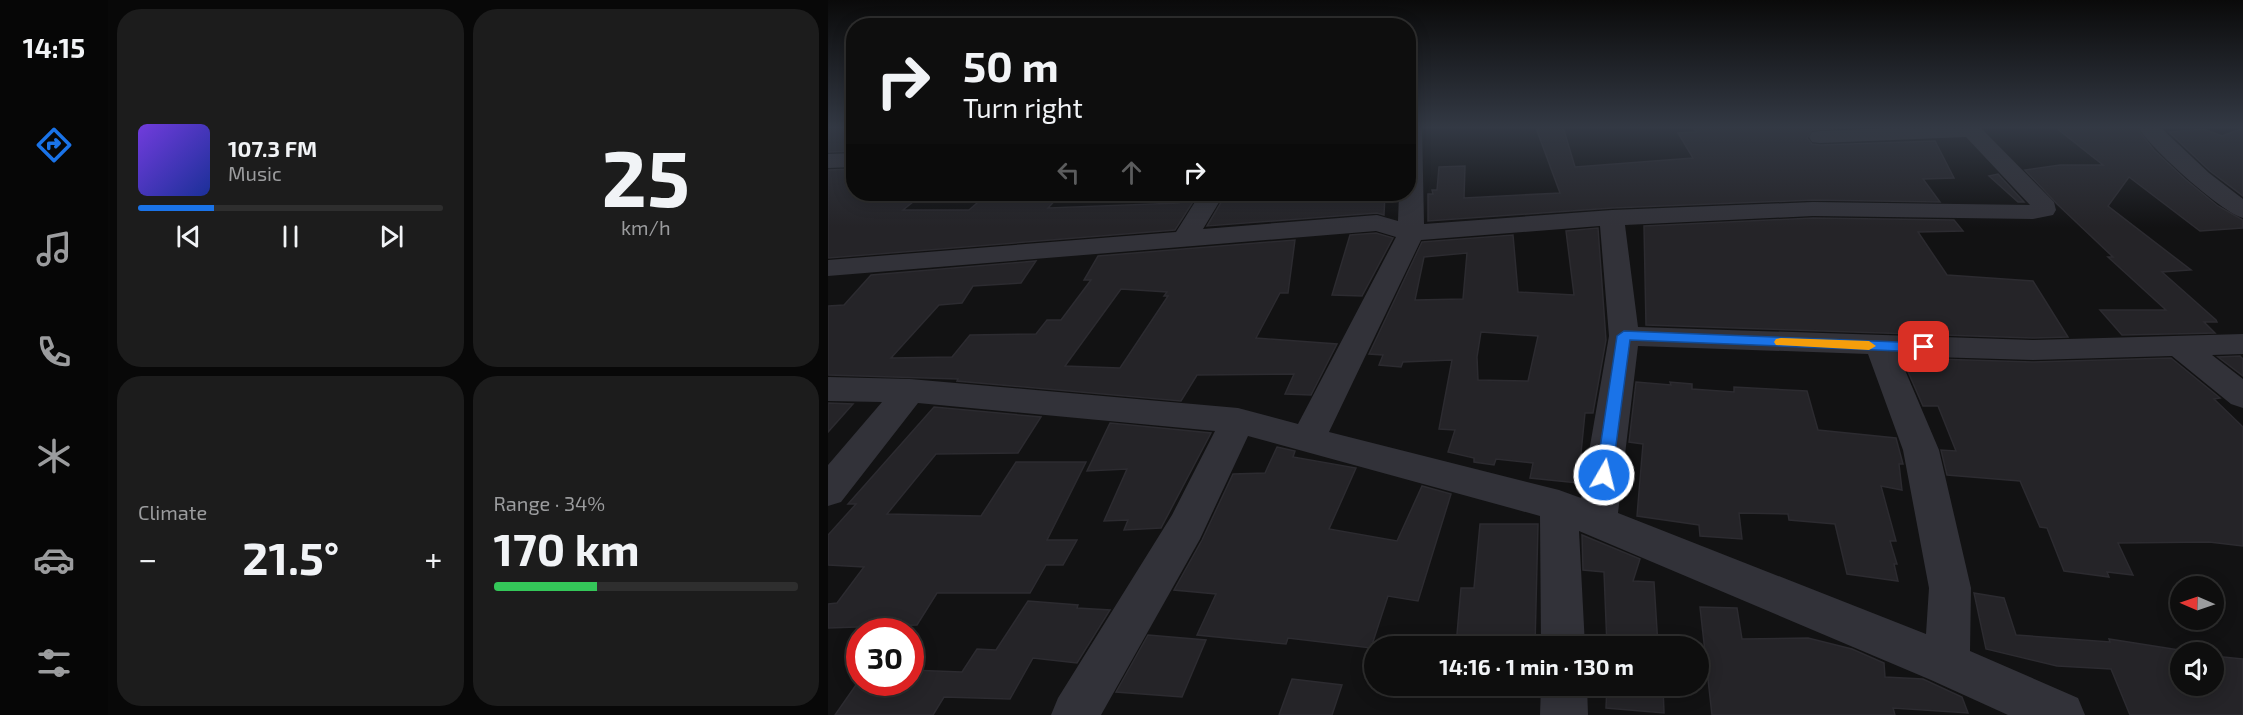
<!DOCTYPE html>
<meta charset="utf-8">
<style>
:root{--surface:#0e0e0e;--page:#1c1c1c;--text:#f1f3f6;--muted:#9b9c9e;--line:#2e2e2e;--accent:#1a73e8}
body{margin:0;font-family:"Exo 2",sans-serif;background:var(--page);color:var(--text);height:100vh;display:flex;flex-direction:column;font-size:22px;white-space:nowrap}
*{box-sizing:border-box;margin:0}
p{font-size:20px;color:var(--muted)}
.icon{flex:none;width:33px;height:33px;fill:none;stroke:currentColor;stroke-width:2;stroke-linecap:round;stroke-linejoin:round}
.map{position:relative;flex:1;overflow:hidden}
.sheet{display:flex;flex-direction:column;gap:9px;padding:9px;background:#080808;width:720px}
.sheet>*{flex:none}
.banner{position:absolute;left:18px;top:18px;width:570px;height:183px;border-radius:24px;box-shadow:0 3px 15px #0003,0 0 0 2px var(--line);background:#0e0e0e;color:var(--text);overflow:hidden}
.needle{width:39px;rotate:272deg}
.controls{position:absolute;left:1342px;top:576px;display:grid;gap:12px}
.controls a{display:grid;place-items:center;width:54px;height:54px;border-radius:50%;background:var(--surface);box-shadow:0 3px 15px #0003,0 0 0 2px var(--line);font-size:30px}
.speed{position:absolute;left:18px;top:618px;display:flex;gap:12px;font-size:30px;font-weight:700;text-align:center}
.speed>*{display:grid;place-content:center;width:78px;height:78px;border-radius:50%;background:var(--surface);box-shadow:0 3px 15px #0003,0 0 0 2px var(--line);line-height:1}
.speed .limit{border:9px solid #d22;background:#fff;color:#111}
.pin{position:absolute;display:grid;place-items:center;width:51px;height:51px;color:#fff;margin:-26px;border-radius:12px;box-shadow:0 3px 9px #0006}
.me{position:absolute;width:66px;margin:-33px;rotate:8deg;stroke-linejoin:round;filter:drop-shadow(0 0 4px #0008)}
.turn{display:flex;align-items:center;gap:21px;height:126px;padding:0 18px;font-size:27px}
.turn .icon{width:78px;height:78px;stroke-width:2.5}
.turn b{display:block;font-size:42px;line-height:51px}
.lanes{display:flex;align-items:center;height:57px;padding:0 18px;background:#0003;justify-content:center;gap:30px;direction:ltr}
.lanes .off{opacity:.35}
.big{font-size:45px;font-weight:700;line-height:1.1}
.sheet .widget{flex:1;display:flex;flex-direction:column;justify-content:center;gap:9px;min-width:0;padding:0 21px;border-radius:24px;background:var(--page)}
.sheet .dial{align-items:center;gap:0}
.dial b{font-size:78px;line-height:1}
.song{display:flex;align-items:center;gap:18px}
.cover{width:72px;height:72px;border-radius:9px;background:linear-gradient(135deg,hsl(260 70% 55%),hsl(230 70% 35%))}
.played{height:6px;border-radius:3px;background:linear-gradient(90deg,var(--accent) 25%,var(--line) 25%)}
.keys{display:flex;justify-content:space-around;direction:ltr}
.heat{display:flex;justify-content:space-between;align-items:center;font-size:33px;direction:ltr}
.charge{height:9px;border-radius:4px;background:linear-gradient(90deg,#34c759 34%,var(--line) 0)}
.sheet .tiles{flex:1;display:grid;gap:9px;grid-template-columns:repeat(2,1fr)}
.trip{position:absolute;left:536px;top:636px;width:345px;height:60px;border-radius:30px;background:var(--surface);box-shadow:0 3px 15px #0003,0 0 0 2px var(--line);font-weight:700;line-height:60px;text-align:center}
main{display:flex;flex:1;min-height:0}
.dock{display:flex;flex-direction:column;width:108px;justify-content:space-around;align-items:center;background:#060606;color:var(--muted)}
.dock .icon{width:42px;height:42px}
.dock .selected{color:var(--accent)}
.dock b{font-size:27px;color:var(--text)}
.map>svg:first-child{display:block}
.building{fill:#252428;stroke:#2c2b30;stroke-width:1.5;fill-rule:evenodd}
.lines{fill:none;stroke-linecap:round;stroke-linejoin:round}
.minor{fill:#323239;fill-rule:evenodd}
.route{fill:#1a73e8;stroke:#114b97;stroke-width:1.5}
.slow{fill:#f59e0b}
</style>
<main>
<nav class="dock">
<b>14:15</b>
<svg class="icon selected" aria-label="directions" viewBox="0 0 24 24"><path d="M12 3l9 9-9 9-9-9zM9 14v-3h6M13 9l2 2-2 2"/></svg>
<svg class="icon" aria-label="music" viewBox="0 0 24 24"><path d="M9 18V5l10-2v13"/><circle cx="6" cy="18" r="3"/><circle cx="16" cy="16" r="3"/></svg>
<svg class="icon" aria-label="phone" viewBox="0 0 24 24"><path d="M5 4h4l2 5-3 2q2 4 5 5l2-3 5 2v4C11 20 4 13 5 4z"/></svg>
<svg class="icon" aria-label="climate" viewBox="0 0 24 24"><path d="M12 3v18M4 7l16 10M4 17L20 7"/></svg>
<svg class="icon" aria-label="car" viewBox="0 0 24 24"><path d="M5 17H2v-5l4-1 3-4h7l3 4 3 1v5h-3M9 17h6M6 11h13"/><circle cx="7" cy="17" r="2"/><circle cx="17" cy="17" r="2"/></svg>
<svg class="icon" aria-label="filters" viewBox="0 0 24 24"><path d="M4 7h16M4 17h16"/><circle cx="9" cy="7" r="2"/><circle cx="15" cy="17" r="2"/></svg>
</nav>
<section class="sheet">
<div class="tiles">
<div class="widget">
<div class="song"><i class="cover"></i><div><b>107.3 FM</b><p>Music</p></div></div>
<div class="played"></div>
<div class="keys"><svg class="icon" aria-label="previous" viewBox="0 0 24 24"><path d="M18 5L8 12l10 7zM5 5v14"/></svg><svg class="icon" aria-label="pause" viewBox="0 0 24 24"><path d="M8 5v14M16 5v14"/></svg><svg class="icon" aria-label="next" viewBox="0 0 24 24"><path d="M6 5l10 7-10 7zM19 5v14"/></svg></div>
</div>
<div class="widget dial"><b>25</b><p>km/h</p></div>
<div class="widget"><p>Climate</p>
<div class="heat"><a>−</a><b class="big">21.5°</b><a>+</a></div>
</div>
<div class="widget"><p>Range · 34%</p><b class="big">170 km</b><div class="charge"></div></div>
</div>
</section>
<div class="map">
<svg width="1415" height="715" viewBox="0 0 1415 715">
<rect width="100%" height="100%" fill="#121213"/>
<!-- building -->
<g class="building">
<path d="M0,127H26V151L0,152Z"/>
<path d="M735,127L747,167L865,158L850,133L869,132L863,127H1040L984,130L979,138L984,144L992,145L1107,141L1126,178L1095,179L1112,202L985,200L784,208L600,221V194H605L604,190H609L611,167L637,166L636,198L732,193L708,128Z"/>
<path d="M1227,127H1308L1326,150L1357,179L1390,206L1415,220V228L1372,231L1301,177L1280,206L1363,270L1334,272L1388,320L1389,322H1376L1387,333L1294,335L1272,310H1338L1280,257H1285L1229,204L1197,170L1232,165H1275Z"/>
<path d="M1415,128V196L1382,171L1341,132L1376,129L1394,136Z"/>
<path d="M26,169V194H95L75,210H141L157,196H201L203,194H233L220,208L351,203L358,194H370L347,230L0,258V170Z"/>
<path d="M1170,174L1196,202H1190L1161,176Z"/>
<path d="M398,194H557L556,215L549,213L379,226Z"/>
<path d="M985,218L1126,220L1135,231L1090,232L1119,275L1205,281L1240,337L1205,338L818,325L816,226Z"/>
<path d="M770,228L778,340L765,413H757L750,483L702,478L705,463L668,459L666,465L646,462V458L620,452L627,430L611,429L624,360L575,362L573,367L551,365L555,355L541,354L594,242L685,235L690,292L746,295L738,231ZM639,253L635,299L587,300L596,257ZM653,332L710,336L700,381L650,380L649,357Z"/>
<path d="M548,233L565,238L534,296L504,295L522,235Z"/>
<path d="M467,240L460,293H452L428,338L509,344L483,395L457,394L466,374L369,375L353,401L129,381L130,379L0,375V306L16,305L43,275L208,261L193,283L145,286L134,303L111,305L63,358L124,357L142,335L208,334L219,320H233L263,280H256L270,256ZM293,289L339,292L336,296H340L292,368L237,366Z"/>
<path d="M1412,356L1415,359V376L1390,357Z"/>
<path d="M1074,358L1205,362L1343,358L1392,398L1386,399L1415,427V546L1381,542L1290,543L1305,575L1279,572L1281,577L1236,571L1219,528L1212,527L1192,481L1119,475L1113,450L1128,451L1110,406H1095Z"/>
<path d="M808,382L843,385L842,382L864,384V389L906,392V387L979,391L990,430L1068,438L1075,464H1071L1074,490L1053,486L1068,541H1062L1069,564H1066L1070,581L1019,574L1007,524L961,520L960,514L911,513L914,539L872,536L871,525L809,516L815,444L801,442Z"/>
<path d="M0,403L25,404L0,432Z"/>
<path d="M106,407L213,417L190,453L108,454L59,514L153,516L188,462H258L219,540H249L235,565H218L202,593H109L89,625L0,628V604L9,603L36,567L0,565V535L28,504H20Z"/>
<path d="M282,423L383,433L333,528L296,530L300,520L276,521L299,469L259,471Z"/>
<path d="M449,447L467,451L465,457L528,468L501,529L569,541L594,486L623,494L590,601L560,596L543,648L460,638L458,644L369,635L388,594L346,590L374,540L405,474L437,473Z"/>
<path d="M652,524H710L707,646H628L633,588H646Z"/>
<path d="M754,535L812,559L805,581L826,582L830,646H779L776,572L755,570Z"/>
<path d="M1146,593L1176,598L1188,635L1282,642L1281,639L1364,652H1353V686H1386V656L1415,659V715H1302L1283,669L1229,666L1158,649Z"/>
<path d="M200,601L250,605L249,608L282,610L249,663L205,658L182,699L116,697L105,715H7L30,682H82V670L134,672L149,649L168,650Z"/>
<path d="M872,607L909,608L914,639L980,638L1024,649L1056,663L1057,677L1095,679L1134,697L1140,713L1065,708L1067,715H884Z"/>
<path d="M320,635L378,640L354,697L288,692Z"/>
<path d="M464,679L514,685L504,715H451Z"/>
<path d="M779,686H835L836,713L778,708Z"/>
</g>
<g class="lines">
<!-- minor -->
<g class="minor">
<path d="M580,127H594L596,224L784,210L985,202L1202,205L1138,137L992,143L984,142L981,137L984,132L992,131L1080,127H1152L1226,202L1228,210L1225,215L1205,219L985,216L797,225L810,327L1205,340L1415,334V354L1384,355L1415,379V408L1403,404L1344,356L1205,360L1071,356L1111,450L1143,588L1142,651L1250,698L1257,715H1180L1103,680L751,531L757,646H713L712,516L420,436L372,539L273,715H223L230,698L344,515L387,431L90,403L13,502L0,506V465L54,402L0,401V377L82,379L410,408L470,424L568,237L548,231L0,276V260L348,232L372,194H396L375,229L549,215L570,221L571,194H580ZM772,226L781,336L753,498L731,490L501,432L593,240ZM810,346L1040,354L1075,450L1101,588L1098,634L790,513Z"/>
<path d="M1310,127H1332L1381,173L1415,199V218C1394,213 1320,146 1310,127Z"/>
<path d="M26,153V167L0,168V154Z"/>
<path d="M713,686H759L760,715H712Z"/>
</g>
</g>
<!-- sky -->
<linearGradient id="sky" x2="0" y2="1"><stop stop-color="#0a0a0a"/><stop offset="0.56" stop-color="#333944"/><stop offset="1" stop-color="#333944" stop-opacity="0"/></linearGradient>
<rect width="1415" height="227" fill="url(#sky)"/>
<!-- route -->
<path class="route" d="M796,331L1096,343L1102,347L1096,352L802,340L784,475L781,479L776,481L770,479L768,475L789,336Z"/>
<!-- slow -->
<path class="slow" d="M953,338L1041,341L1048,346L1041,350L948,345L946,342L948,339Z"/>
</svg>
<div class="controls">
<a><svg class="needle" viewBox="-14 -14 28 28"><path d="M0-13l5 13h-10z" fill="#e53935"/><path d="M0 13l5-13h-10z" fill="#9b9c9e"/></svg></a>
<a><svg class="icon" aria-label="sound" viewBox="0 0 24 24"><path d="M4 9h4l5-4v14l-5-4H4zM17 9q2 3 0 6"/></svg></a>
</div>
<div class="speed"><div class="limit">30</div></div>
<div class="pin" style="left:1096px;top:347px;background:#d93025"><svg class="icon" aria-label="arrive" viewBox="0 0 24 24"><path d="M6 21V4h12l-3 4 3 4H6"/></svg></div>
<svg class="me" style="left:776px;top:475px" viewBox="-20 -20 40 40"><circle r="17" fill="#1a73e8" stroke="#fff" stroke-width="3"/><path d="M0-11L8 9 0 5-8 9z" fill="#fff"/></svg>
<div class="trip">14:16 · 1 min · 130 m</div>
<div class="banner">
<div class="turn"><svg class="icon" aria-label="right" viewBox="0 0 24 24"><path d="M7 20v-9h11M14 6l5 5-5 5"/></svg><div><b>50 m</b>Turn right</div></div>
<div class="lanes"><svg class="icon off" aria-label="left" viewBox="0 0 24 24"><path d="M17 20v-9H6M10 6l-5 5 5 5"/></svg><svg class="icon off" aria-label="ahead" viewBox="0 0 24 24"><path d="M12 20V5M6 11l6-6 6 6"/></svg><svg class="icon" aria-label="right" viewBox="0 0 24 24"><path d="M7 20v-9h11M14 6l5 5-5 5"/></svg></div>
</div>
</div>
</main>
